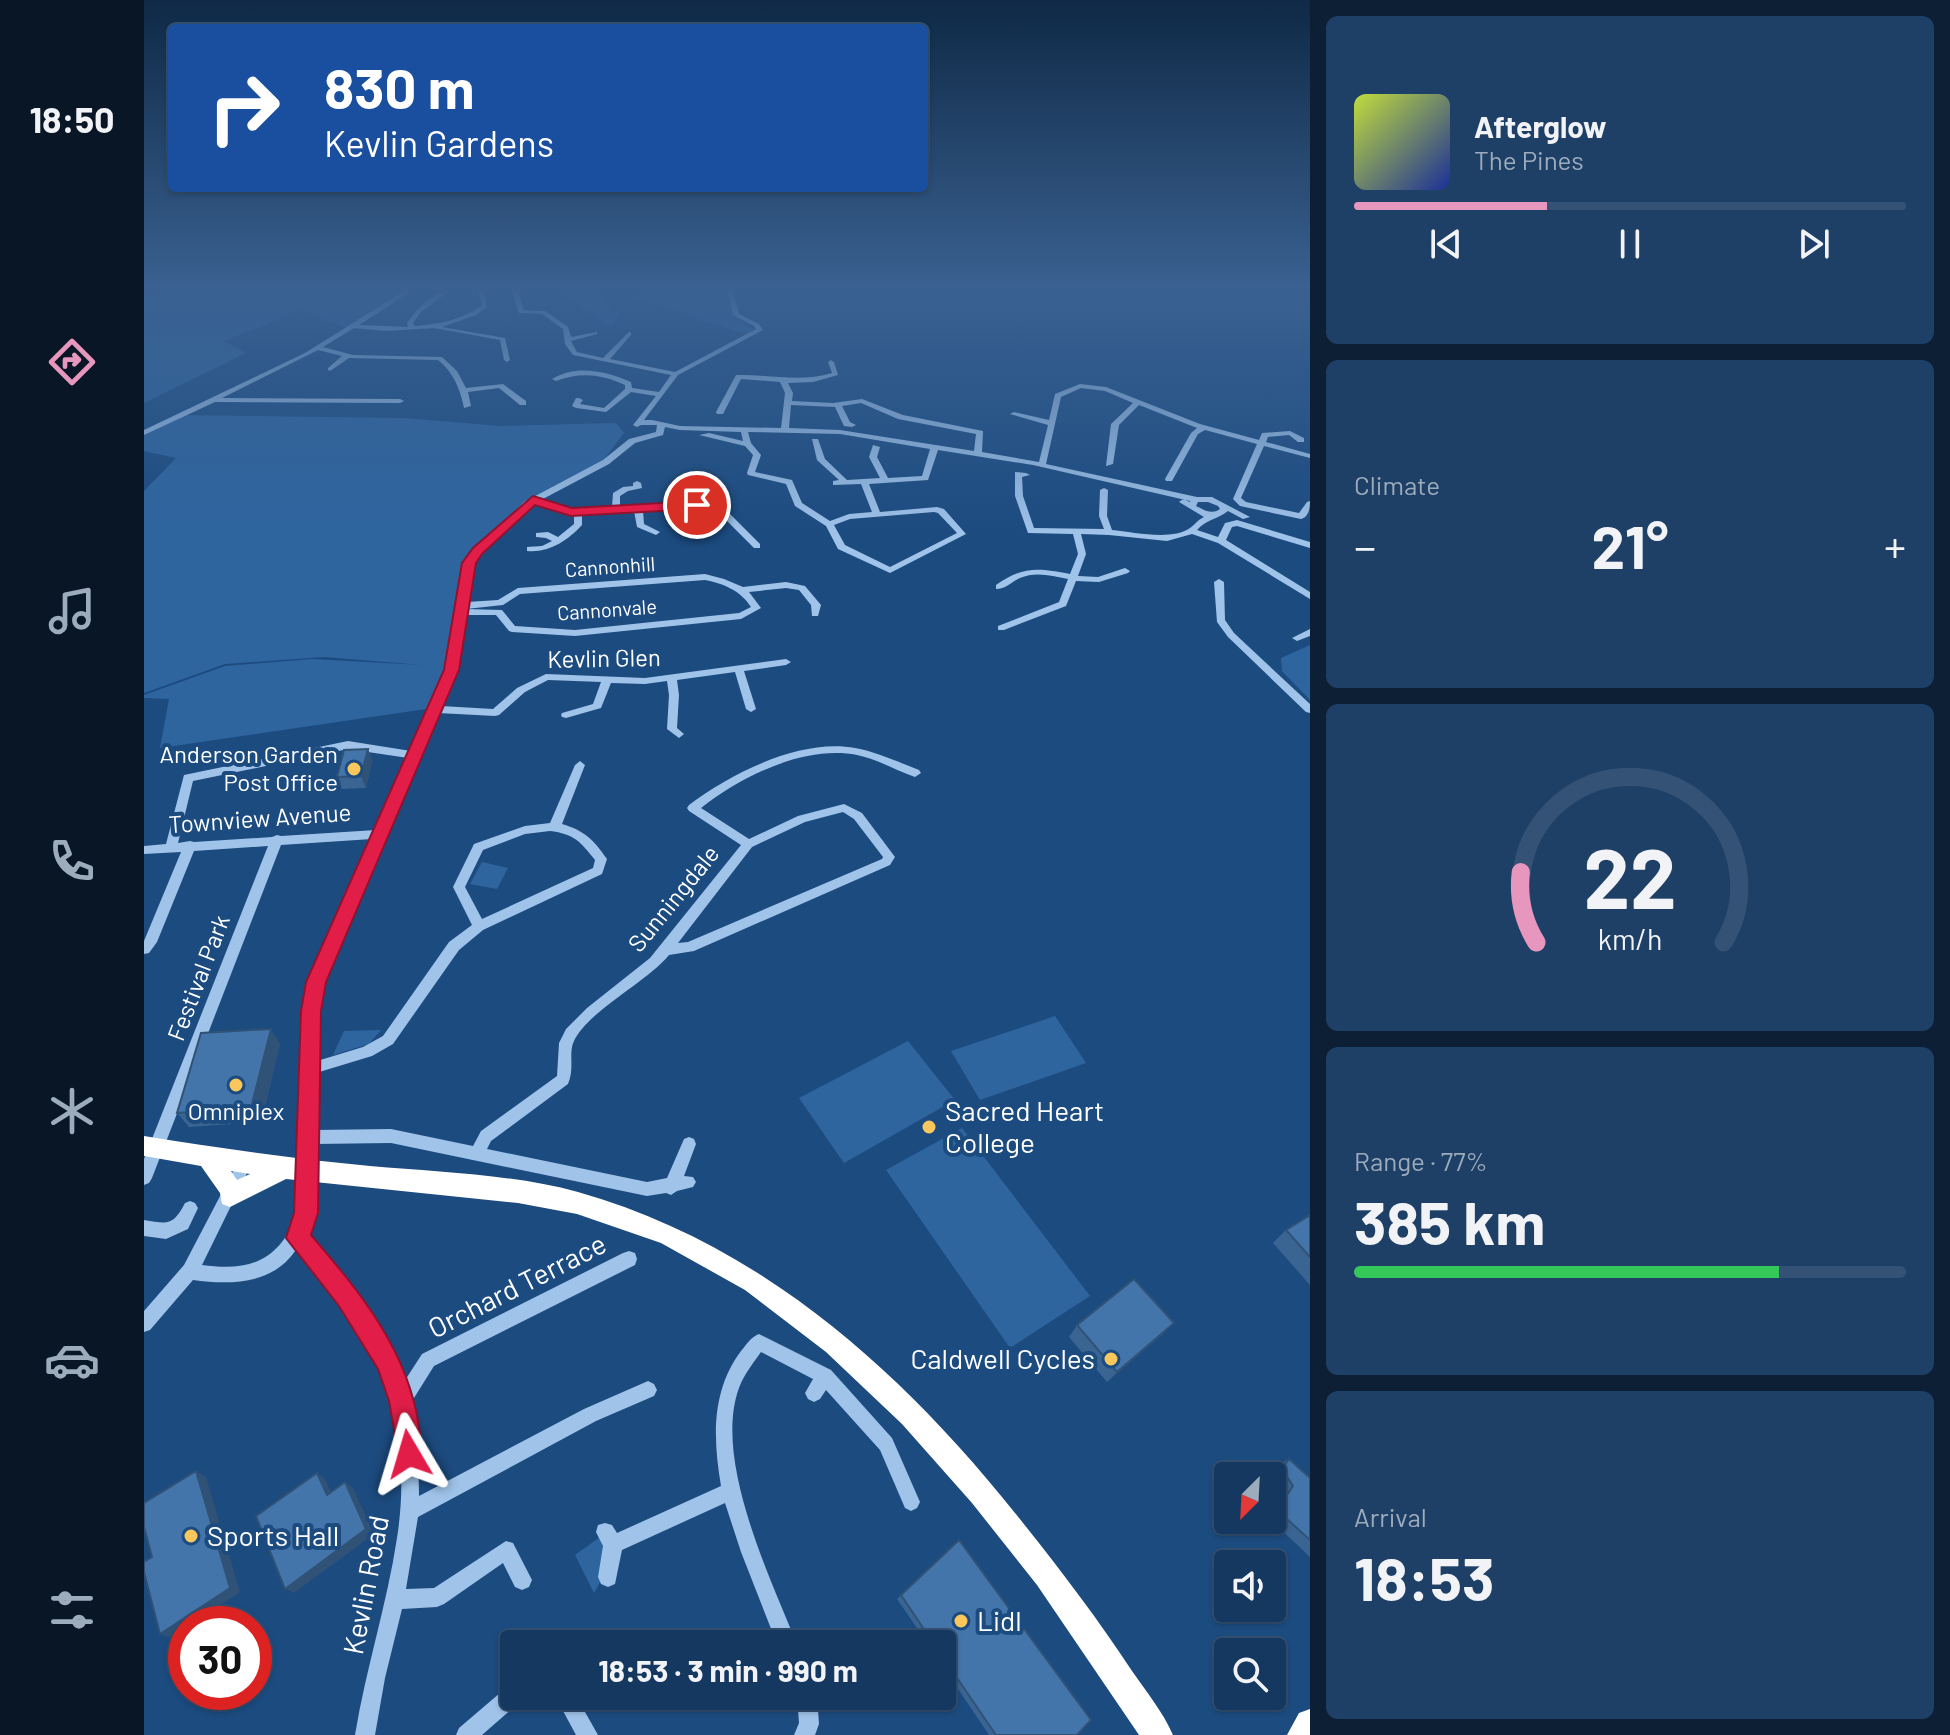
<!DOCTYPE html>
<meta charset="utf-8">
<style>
:root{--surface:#153860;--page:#1e3f66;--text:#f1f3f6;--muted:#9dacbd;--line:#345275;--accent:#e797bd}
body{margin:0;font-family:Barlow,sans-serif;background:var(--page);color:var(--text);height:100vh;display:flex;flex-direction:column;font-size:30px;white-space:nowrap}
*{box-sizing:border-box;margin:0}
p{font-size:26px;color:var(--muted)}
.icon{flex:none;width:44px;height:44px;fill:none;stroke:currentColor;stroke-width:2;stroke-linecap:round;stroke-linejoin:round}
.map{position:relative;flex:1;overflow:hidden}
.drawer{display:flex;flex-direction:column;gap:16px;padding:16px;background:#0c1f35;width:640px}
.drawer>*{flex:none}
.banner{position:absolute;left:24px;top:24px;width:760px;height:168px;border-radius:8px;box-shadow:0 2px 6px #0004,0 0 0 2px var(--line);background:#1a4fa0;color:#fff;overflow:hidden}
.needle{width:52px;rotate:204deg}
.buttons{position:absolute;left:1070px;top:1462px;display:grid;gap:16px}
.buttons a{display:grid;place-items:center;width:72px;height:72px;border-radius:8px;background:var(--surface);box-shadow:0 2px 6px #0004,0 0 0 2px var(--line);font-size:40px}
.speed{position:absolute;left:24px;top:1606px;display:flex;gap:16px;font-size:40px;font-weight:700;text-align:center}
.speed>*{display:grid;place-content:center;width:104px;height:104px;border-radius:50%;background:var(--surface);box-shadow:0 2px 6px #0004,0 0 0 2px var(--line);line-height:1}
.speed .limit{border:12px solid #d22;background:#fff;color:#111}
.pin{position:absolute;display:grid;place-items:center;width:68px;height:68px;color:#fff;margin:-34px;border:4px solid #fff;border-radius:50%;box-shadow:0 2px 8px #0007}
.me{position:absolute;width:88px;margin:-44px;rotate:353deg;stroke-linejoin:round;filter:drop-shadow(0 0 6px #0008)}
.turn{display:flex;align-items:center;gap:28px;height:168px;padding:0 24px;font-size:36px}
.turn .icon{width:104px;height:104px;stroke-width:2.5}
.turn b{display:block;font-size:56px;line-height:68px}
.big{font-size:60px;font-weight:700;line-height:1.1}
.drawer .tile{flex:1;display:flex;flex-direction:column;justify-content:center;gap:12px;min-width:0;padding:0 28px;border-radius:12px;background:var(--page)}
.drawer .dial{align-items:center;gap:0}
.dial svg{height:208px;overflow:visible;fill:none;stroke:var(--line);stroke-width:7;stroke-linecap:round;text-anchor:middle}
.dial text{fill:var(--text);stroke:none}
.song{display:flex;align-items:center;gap:24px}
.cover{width:96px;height:96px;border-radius:12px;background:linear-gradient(135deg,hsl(70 70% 55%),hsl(230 70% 35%))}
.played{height:8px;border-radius:4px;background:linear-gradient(90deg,var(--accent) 35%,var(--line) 35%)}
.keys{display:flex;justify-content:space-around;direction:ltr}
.heat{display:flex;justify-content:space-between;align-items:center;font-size:44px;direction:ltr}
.charge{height:12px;border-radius:6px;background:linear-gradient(90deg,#34c759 77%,var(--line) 0)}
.trip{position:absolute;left:356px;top:1630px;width:456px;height:80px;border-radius:8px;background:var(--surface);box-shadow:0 2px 6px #0004,0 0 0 2px var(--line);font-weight:700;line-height:80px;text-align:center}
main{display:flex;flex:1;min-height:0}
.menu{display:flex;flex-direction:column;width:144px;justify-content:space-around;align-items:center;background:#081626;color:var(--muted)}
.menu .icon{width:56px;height:56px}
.menu .active{color:var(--accent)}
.menu b{font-size:36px;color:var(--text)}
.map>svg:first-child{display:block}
.green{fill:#2e659f}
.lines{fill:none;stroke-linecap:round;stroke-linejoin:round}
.minor{fill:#9fc3e9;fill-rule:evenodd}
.highway{fill:#fff;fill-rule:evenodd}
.wall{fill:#3a6592}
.shaded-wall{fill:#305277}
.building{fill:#4475aa;stroke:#305277;stroke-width:2}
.route{fill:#e11d48;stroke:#92132f;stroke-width:2}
.poi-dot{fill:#fac75c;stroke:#1c4b80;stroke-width:3}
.labels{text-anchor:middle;stroke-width:8;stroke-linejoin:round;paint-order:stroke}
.far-street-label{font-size:20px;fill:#fff;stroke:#1c4b80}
.street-label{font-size:24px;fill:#fff;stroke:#1c4b80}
.poi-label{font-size:24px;fill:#fff;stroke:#1c4b80;text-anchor:end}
.near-poi-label{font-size:28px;fill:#fff;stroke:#1c4b80;text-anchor:start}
.near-street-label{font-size:28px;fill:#fff;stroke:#1c4b80}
</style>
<main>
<nav class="menu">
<b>18:50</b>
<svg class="icon active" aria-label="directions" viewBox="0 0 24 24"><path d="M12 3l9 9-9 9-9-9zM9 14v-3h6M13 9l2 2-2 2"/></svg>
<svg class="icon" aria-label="music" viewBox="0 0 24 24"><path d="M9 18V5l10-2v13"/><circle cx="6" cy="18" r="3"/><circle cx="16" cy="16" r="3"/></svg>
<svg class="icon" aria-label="phone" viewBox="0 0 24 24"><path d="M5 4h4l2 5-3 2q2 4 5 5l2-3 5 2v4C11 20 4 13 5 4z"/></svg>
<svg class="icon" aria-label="climate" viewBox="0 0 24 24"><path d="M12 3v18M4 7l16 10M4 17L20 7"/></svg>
<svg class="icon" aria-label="car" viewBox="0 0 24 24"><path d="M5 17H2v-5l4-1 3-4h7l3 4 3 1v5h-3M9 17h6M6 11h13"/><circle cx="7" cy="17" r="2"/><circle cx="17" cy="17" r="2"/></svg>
<svg class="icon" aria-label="filters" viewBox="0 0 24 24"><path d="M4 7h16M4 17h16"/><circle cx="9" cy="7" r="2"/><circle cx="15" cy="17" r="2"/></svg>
</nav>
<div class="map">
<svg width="1166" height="1735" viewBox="0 0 1166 1735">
<rect width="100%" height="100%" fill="#1c4b80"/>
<!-- green -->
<g class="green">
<path d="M21,291H262L206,329L157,310L80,341L102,353L0,403V300Z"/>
<path d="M454,291L468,311L475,312L468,327L414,292Z"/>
<path d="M493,291H581L590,318L609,329L604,335L494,299Z"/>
<path d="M37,415L259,418L357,426L472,423L480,433L459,461L382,501L321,561L305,665L300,666L307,667L289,708L16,748L25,699L0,698V695L81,666L168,659L278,665L180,657L81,664L0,693V491L32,458L0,451V433Z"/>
<path d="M1166,645V700L1138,671L1137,658Z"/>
<path d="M338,862L364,868L353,889L326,884Z"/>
<path d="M911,1016L942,1063L836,1100L807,1051Z"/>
<path d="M237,1030L225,1044L189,1055L200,1031Z"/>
<path d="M764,1041L811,1100L700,1163L655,1098Z"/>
<path d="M818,1128L946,1296L866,1348L742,1170Z"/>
<path d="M456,1537C463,1558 462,1574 450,1593L431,1555Z"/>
</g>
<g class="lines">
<!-- minor -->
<g class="minor">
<path d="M260,291H268L215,325L264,327L263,323C272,310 289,291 306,291L277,312L269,323L271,326C295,324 318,320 338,305L334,291H340L343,307L332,315L298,327L361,338L366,360L363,362L360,360L356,340L290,328L242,331L210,328L179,347L209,355L298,357L313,371L322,388L359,384L382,401V405H376L355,388L324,392L327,406L320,408C316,389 310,373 294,360L205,358L186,371L184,370V368L198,356L174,350L78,398L256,399L260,401L256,403L71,402L0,435V430L161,353Z"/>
<path d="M368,291H374L380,310L401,311L424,327L427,337L453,332V334L427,341L433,352L459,358L485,332L487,333V335L466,359L531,372L612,329L610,326L589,315L583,291H589L595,314L615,324L619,330L534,375L500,420H508L536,426L637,428L641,393L636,382L597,379L579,414H573L572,412L592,375C625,374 656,383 688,373L684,362L687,360L690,362L694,375L669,382L644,383L649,393L648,401L689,403L718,399L759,415L839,431L838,452L895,462L904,425L866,414L870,412L905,420L911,394L936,384L962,387L1056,424L1115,440L1118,433L1146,431L1160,438V442H1154L1145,435L1124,437L1122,442L1166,454V458L1120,446L1097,498L1102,502L1155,513L1163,502L1166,501C1166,508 1165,517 1157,519L1096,506L1089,499L1113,444L1061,430L1054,434L1028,481H1022L1021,479L1047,433L1053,428L995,405L975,425L969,464L962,466L967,424L989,403L961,391L937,388L917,397L902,464L1053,497H1068L1106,517L1099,519L1084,511C1074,519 1061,520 1053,530L1074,537L1081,523L1093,520L1166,542V548L1093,526L1088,527L1082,540L1166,592V599L1074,543L1048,534L1023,541L965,535L937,534L942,554L934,576L954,577L981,568L986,571L984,573L955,582L932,581L922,606L860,630H854V626L915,602L924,579C908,576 892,571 876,578C867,582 862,589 852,589V585C879,566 894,568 926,574L934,554L929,534L884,533L871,496V472L882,473L886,475L878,477L879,496L890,528L960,529L955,516L956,490L960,488L964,490L963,516L968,530C989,532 1028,541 1046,528C1052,524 1053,520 1060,517L1035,502L1039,499L1046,502V501L889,465L794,450L784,480L725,484L736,512L793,507L800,509L822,534L746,573L694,549L682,526L651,506L642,484L604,475L603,473L609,455L601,446L555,435L565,433L599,441L597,432L536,430L521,427L519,435L491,443L465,464L397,500L425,509L468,507L469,493L479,487L489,486V483L493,481L497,483L498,488L484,491L476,496V507L575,503L616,544V548H610L570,508L499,511L500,524L516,532L512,535L493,527L490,511L438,514V525C423,541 405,553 383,551V547L398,546L408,541L402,538L392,537V533L404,532L414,537L430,524V514H421L391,503L329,564L323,602L354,600L374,588L561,574L580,579L599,587L642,582L661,586L677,605L674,616H668L667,605L655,590L642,588L605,592L617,608L597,619L431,636L368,632L365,631L352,615H321L312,670L297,706L349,709L373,688L402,674L501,678L642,659L647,662L642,665L600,671L612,709L607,712L602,709L591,672L533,680L535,695L533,728L540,734L535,738L523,729L525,695L523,681L501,684L467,683L457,708L422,718L418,717L417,715L418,713L449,704L457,682L404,680L381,692L355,715L351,716L294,713L179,982L174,1011L173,1061L219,1047L239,1036L305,942L328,925L309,887L330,844L381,826L406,823L431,765L436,761L441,765L418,824C441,831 449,839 463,859L458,874L339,930L315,950L249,1044L228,1056L172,1073L171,1130L247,1129L329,1146L337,1131L413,1076L415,1043L422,1029L443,1008L506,958L597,845L545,811L543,808L545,805C587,773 657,738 711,748C733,752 754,762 775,770L777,773L771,777C751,770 733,759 713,755C660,745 598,776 557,808L605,839L654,816L700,804L718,813L751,857L746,865L550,951L525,955C502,983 444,1011 430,1041C424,1053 431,1068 424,1084L347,1141L343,1149L503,1182L523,1178L540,1139L545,1137L550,1139L552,1144L540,1176L549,1177L552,1182L549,1187L533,1191L527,1195L522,1193L503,1196L247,1143L171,1144L170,1213L161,1234C206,1280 236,1324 258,1385L278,1354L479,1253L485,1251L491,1253L493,1259L491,1265L290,1366L265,1406C272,1436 275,1465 275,1496L440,1409L504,1381L510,1384L513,1390L510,1396L452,1421L274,1517L262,1589L290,1588L362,1541L369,1543L388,1580L385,1587L378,1590L371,1587L359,1563L300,1604L293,1607L258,1609L241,1678L231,1735H211C222,1668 243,1604 253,1538C271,1422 232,1331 153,1248C130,1285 87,1285 49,1280L6,1330L0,1332V1311L40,1265L96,1158L101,1156L106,1158L108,1163L58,1265C108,1272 135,1260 154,1213L160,1011L165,982L228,839L137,845L8,1178L5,1183L0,1185V1159L124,846L50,851L13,942L5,953L0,954V941L37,852L0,854V846L22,844L40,775L204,741L267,751L302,670L322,561L380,502L459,460L485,439L512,432L513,425H497L493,427L489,425L512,396L487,392L462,412L432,408L428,406L432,398H435L439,400L436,404L460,408L481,389V385C457,374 436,372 412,381L408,379C432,364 462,371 487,382L488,388L515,392L527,375L429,355L421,344L419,329L398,314L375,313ZM717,403L754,419L832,434L830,451L696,430L645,428L647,405L691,407L700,426L708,427L712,425L706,422L698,406ZM604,432L696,434L786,449L778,476L744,478L733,457L736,447L729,445L725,457L736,478L703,480L681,459L674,439H668L673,460L695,480L689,481V485L717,484L728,512L705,514L686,521L658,503L648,480L611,472L617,455L607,443ZM1054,502H1064L1074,506L1076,509C1068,515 1060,510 1052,506ZM790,512L794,513L813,533L746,567L701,545L690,525L706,519ZM561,580C580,584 596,590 607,607L595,613L431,630L371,626L358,610L322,609L359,605L376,594ZM204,749L264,758L232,830L137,836L133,835L128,837L50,842L46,841L34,843L49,781ZM699,812L710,819L739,857L738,859L544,942L534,943L608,847L661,822ZM406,831C430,834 436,841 451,860L449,868L338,919L321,887L339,850L381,834Z"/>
<path d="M1075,579L1080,582L1081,620L1090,633L1166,704V713L1162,712L1084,637L1073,622L1070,582Z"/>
<path d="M1166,629V636L1153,641L1148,638Z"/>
<path d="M46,1201L51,1203L54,1208L44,1229L22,1239L0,1236V1220C24,1224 29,1226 41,1203Z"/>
<path d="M615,1334L687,1370L748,1438L776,1502L773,1508L767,1511L761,1508L736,1450L682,1390L676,1399L670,1402L664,1399L661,1393L669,1379L617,1352C610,1362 602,1372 597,1383C566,1454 626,1577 653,1644H633L597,1552L581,1503L478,1550L471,1584L464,1587L457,1584L454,1577L459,1546L452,1532L454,1525L461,1523L468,1525L473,1533L577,1486C569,1439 567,1391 597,1351C603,1344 607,1337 615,1334Z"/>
<path d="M370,1684V1696H379L377,1701L338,1735H312L315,1728L363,1687Z"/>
<path d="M411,1696H432L454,1735H432Z"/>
<path d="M653,1696H673L675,1724L671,1735H650L655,1723Z"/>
</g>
<!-- highway -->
<g class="highway">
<path d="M0,1136C75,1148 150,1159 226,1166C295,1172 367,1174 434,1192C615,1243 756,1369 871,1513C912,1564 952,1616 988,1671C1002,1691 1019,1712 1029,1735H995L893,1585L828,1503L758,1424L682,1352L601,1290L517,1243L433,1214L374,1203L142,1179L86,1207L78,1204L76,1193L57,1166L0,1156ZM87,1171L106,1174L93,1180Z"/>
<path d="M1166,1709V1735H1143L1155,1713Z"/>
</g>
</g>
<!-- wall -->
<g class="wall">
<path d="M224,749L228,761L222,788L198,789L193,777Z"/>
<path d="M136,1044L117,1122L45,1127L33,1113Z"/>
<path d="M1166,1215V1285L1129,1243L1142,1230Z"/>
<path d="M933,1325L1019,1334L963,1382L925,1337Z"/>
<path d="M1145,1459L1166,1478V1557L1127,1520L1128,1506L1137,1492L1127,1476L1134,1465Z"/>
<path d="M815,1540L933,1735H845L798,1665V1644H784L753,1599Z"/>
</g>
<!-- shaded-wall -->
<g class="shaded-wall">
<path d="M224,749L228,761L222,788L217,776Z"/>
<path d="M127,1029L136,1044L117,1122L107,1108Z"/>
<path d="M1030,1323L1019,1334L963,1382L973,1372Z"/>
<path d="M52,1471L62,1477L96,1592L48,1624H42V1628L28,1638L16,1634Z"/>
<path d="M173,1473L181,1479L191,1501L183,1495Z"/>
<path d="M201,1482L209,1488L230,1534L150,1593L141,1589Z"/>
</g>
<!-- building -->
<g class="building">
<path d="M224,749L217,776L193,777L200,750Z"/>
<path d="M127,1029L107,1108L33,1113L57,1033Z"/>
<path d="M1166,1215V1257L1142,1230Z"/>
<path d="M990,1279L1030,1323L973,1372L933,1325Z"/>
<path d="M1145,1459L1166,1478V1540L1133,1510L1149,1486L1138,1469Z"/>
<path d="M52,1471L86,1588L16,1634L0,1572V1562L8,1557L0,1527V1503Z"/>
<path d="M173,1473L183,1495L201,1482L222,1529L141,1589L112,1516Z"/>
<path d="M815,1540L947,1720L933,1735H852L798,1656V1644H790L757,1595Z"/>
</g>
<!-- sky -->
<linearGradient id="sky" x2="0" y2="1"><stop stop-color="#0f2946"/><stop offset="0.54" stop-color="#3a6191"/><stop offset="1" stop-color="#3a6191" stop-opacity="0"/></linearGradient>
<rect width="1166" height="534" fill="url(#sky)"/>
<!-- route -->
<path class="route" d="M389,496L428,508L553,501L559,505L553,509L427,516L391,505L338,554L332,563L315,670L182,982L177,1011L174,1213L167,1235C216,1292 264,1350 275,1427C277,1440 280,1451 275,1463L265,1467L256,1463L245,1401L234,1369L195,1306L142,1238L150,1213L157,1011L162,982L300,670L318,563L329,548Z"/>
<!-- markers -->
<g class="poi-dot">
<circle cx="210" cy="769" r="8"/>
<circle cx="92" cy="1085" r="8"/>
<circle cx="785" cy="1127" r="8"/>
<circle cx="967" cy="1359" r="8"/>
<circle cx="47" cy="1536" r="8"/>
<circle cx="817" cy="1621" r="8"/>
</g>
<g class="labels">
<!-- far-street labels -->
<g class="far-street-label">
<text transform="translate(466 567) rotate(-4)" y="7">Cannonhill</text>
<text transform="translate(463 610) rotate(-4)" y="7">Cannonvale</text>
</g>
<!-- street labels -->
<g class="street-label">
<text transform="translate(460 659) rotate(-1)" y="8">Kevlin Glen</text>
<text transform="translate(116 819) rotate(-4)" y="8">Townview Avenue</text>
<text transform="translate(530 899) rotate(-51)" y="8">Sunningdale</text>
<text transform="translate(55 978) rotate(-69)" y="8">Festival Park</text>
</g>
<!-- poi labels -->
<g class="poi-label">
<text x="194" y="763">Anderson Garden<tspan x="194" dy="28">Post Office</tspan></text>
<text x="92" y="1120" text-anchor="middle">Omniplex</text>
</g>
<!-- near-poi labels -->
<g class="near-poi-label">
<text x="801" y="1121">Sacred Heart<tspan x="801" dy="32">College</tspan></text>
<text x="951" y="1369" text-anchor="end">Caldwell Cycles</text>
<text x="63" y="1546">Sports Hall</text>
<text x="833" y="1631">Lidl</text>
</g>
<!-- near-street labels -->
<g class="near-street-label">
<text transform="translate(373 1286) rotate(-27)" y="10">Orchard Terrace</text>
<text transform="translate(222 1585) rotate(-79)" y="10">Kevlin Road</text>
</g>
</g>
</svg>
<div class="buttons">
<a><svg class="needle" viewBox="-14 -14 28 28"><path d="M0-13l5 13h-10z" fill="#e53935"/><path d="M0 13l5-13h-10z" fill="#9dacbd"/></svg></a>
<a><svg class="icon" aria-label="sound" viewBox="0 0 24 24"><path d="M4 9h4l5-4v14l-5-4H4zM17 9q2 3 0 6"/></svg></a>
<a><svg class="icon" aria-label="search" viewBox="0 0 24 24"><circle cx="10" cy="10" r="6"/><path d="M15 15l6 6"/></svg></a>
</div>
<div class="speed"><div class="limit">30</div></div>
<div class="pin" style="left:553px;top:505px;background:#d93025"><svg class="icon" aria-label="arrive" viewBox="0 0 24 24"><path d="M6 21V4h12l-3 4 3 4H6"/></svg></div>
<svg class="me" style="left:265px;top:1454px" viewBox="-20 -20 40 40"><path d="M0-17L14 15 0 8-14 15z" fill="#e11d48" stroke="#fff" stroke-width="4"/></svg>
<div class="trip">18:53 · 3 min · 990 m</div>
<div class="banner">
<div class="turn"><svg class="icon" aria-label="right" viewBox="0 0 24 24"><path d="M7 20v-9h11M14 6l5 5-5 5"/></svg><div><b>830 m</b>Kevlin Gardens</div></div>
</div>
</div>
<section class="drawer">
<div class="tile">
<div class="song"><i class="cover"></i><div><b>Afterglow</b><p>The Pines</p></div></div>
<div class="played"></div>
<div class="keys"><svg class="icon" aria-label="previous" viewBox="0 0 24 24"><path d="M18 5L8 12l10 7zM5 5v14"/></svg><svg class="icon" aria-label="pause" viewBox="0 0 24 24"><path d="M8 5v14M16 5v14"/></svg><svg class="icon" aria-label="next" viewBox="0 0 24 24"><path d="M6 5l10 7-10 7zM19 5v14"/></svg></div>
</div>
<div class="tile"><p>Climate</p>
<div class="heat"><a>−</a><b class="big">21°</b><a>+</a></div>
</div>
<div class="tile dial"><svg viewBox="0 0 100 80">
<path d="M14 69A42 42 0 1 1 86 69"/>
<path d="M14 69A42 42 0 0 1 8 42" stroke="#e797bd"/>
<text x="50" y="56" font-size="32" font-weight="700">22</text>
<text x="50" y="72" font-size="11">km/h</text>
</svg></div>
<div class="tile"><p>Range · 77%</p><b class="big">385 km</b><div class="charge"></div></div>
<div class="tile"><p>Arrival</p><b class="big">18:53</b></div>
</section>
</main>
